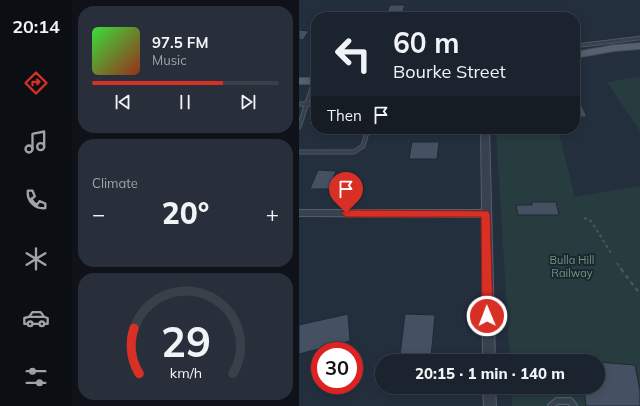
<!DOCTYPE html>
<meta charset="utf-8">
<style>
:root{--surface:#1b232e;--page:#282f3a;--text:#f1f3f6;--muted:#a0a4aa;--line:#39404a;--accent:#d93025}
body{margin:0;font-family:Mulish,sans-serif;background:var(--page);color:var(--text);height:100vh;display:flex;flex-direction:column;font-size:15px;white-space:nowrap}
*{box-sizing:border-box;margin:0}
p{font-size:13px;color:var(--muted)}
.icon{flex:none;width:22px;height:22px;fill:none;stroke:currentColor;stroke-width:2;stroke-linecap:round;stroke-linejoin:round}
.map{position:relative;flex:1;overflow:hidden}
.side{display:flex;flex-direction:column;gap:6px;padding:6px;background:#0f1319;width:227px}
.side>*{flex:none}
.top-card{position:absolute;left:12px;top:12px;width:269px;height:122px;border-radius:16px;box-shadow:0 2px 10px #0003,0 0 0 1px var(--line);background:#1b232e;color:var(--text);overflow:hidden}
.speed{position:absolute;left:12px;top:342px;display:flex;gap:8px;font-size:20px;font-weight:700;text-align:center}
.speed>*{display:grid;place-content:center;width:52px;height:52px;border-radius:50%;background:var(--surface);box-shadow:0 2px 10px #0003,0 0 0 1px var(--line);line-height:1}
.speed .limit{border:6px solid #d22;background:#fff;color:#111}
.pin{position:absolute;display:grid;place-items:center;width:34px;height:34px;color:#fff;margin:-41px -17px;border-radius:50% 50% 50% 0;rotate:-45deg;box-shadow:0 0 4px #0007}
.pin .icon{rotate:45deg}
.me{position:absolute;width:44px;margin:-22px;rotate:359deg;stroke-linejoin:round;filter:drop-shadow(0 0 3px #0008)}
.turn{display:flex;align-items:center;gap:14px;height:84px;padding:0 16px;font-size:18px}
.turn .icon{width:52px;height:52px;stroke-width:2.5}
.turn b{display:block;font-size:28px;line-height:34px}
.then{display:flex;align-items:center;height:38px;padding:0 16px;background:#0003;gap:8px;font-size:15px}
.big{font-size:30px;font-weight:800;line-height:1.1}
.side .tile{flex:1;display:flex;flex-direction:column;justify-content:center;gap:6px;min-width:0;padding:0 14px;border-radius:16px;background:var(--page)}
.side .dial{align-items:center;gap:0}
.dial svg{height:104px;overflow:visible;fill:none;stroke:var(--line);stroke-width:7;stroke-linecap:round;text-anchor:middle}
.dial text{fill:var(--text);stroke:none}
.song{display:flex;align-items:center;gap:12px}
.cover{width:48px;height:48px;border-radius:6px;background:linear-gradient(135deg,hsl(120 70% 55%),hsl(10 70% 35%))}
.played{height:4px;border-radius:2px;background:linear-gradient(90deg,var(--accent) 70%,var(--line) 70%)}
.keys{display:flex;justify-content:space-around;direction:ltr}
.heat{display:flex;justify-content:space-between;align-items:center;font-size:22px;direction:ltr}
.trip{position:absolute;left:76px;top:354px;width:230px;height:40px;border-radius:20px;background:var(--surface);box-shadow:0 2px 10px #0003,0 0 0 1px var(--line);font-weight:800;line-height:40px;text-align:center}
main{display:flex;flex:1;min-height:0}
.menu{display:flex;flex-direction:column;width:72px;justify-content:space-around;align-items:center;background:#0b0e12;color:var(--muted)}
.menu .icon{width:28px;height:28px}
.menu .selected{color:var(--accent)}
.menu b{font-size:18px;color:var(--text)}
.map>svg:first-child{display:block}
.green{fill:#263c3f}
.building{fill:#455162;stroke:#1f2835}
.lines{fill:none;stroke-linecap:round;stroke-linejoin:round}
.lane-far2-casing{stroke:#565f6c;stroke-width:4.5}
.lane-far1-casing{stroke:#565f6c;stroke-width:5}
.lane-casing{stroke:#565f6c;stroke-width:8}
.street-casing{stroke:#565f6c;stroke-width:2}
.primary-casing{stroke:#414a57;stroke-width:2}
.path-far1{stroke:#44595c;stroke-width:2;stroke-dasharray:3 3;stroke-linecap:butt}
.path{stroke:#44595c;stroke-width:2.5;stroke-dasharray:4 4;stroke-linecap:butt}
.lane-far2{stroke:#38414e;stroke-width:3}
.lane-far1{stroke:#38414e;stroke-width:3.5}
.lane{stroke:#38414e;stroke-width:5.5}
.street{fill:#38414e;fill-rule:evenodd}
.primary{fill:#56606e;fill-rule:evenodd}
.route{fill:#d93025;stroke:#8d1f18}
.labels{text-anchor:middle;stroke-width:4;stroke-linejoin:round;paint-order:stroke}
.park-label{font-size:11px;fill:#6b9a76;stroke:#1d2633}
</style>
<main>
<nav class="menu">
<b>20:14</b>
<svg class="icon selected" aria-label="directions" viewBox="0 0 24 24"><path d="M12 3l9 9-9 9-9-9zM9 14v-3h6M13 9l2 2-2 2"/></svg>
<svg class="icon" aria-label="music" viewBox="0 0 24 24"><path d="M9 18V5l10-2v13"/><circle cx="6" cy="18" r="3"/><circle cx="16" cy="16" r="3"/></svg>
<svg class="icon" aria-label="phone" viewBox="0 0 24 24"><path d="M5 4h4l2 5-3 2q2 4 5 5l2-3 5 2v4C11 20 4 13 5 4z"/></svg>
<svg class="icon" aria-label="climate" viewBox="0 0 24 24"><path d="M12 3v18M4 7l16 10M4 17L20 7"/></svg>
<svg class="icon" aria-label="car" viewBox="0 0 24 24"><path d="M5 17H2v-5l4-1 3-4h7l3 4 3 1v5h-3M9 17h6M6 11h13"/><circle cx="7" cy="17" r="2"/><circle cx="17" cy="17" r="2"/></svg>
<svg class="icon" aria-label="filters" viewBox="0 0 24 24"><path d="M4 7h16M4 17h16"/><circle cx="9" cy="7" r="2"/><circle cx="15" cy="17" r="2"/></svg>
</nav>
<section class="side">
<div class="tile">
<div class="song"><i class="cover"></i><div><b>97.5 FM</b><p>Music</p></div></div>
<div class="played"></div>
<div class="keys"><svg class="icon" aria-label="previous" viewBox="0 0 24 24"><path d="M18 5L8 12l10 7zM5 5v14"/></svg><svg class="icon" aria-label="pause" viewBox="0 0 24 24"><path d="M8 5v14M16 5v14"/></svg><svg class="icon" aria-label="next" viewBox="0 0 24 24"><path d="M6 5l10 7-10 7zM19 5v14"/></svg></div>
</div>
<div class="tile"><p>Climate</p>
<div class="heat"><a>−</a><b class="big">20°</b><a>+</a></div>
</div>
<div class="tile dial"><svg viewBox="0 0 100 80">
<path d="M14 69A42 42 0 1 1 86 69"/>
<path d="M14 69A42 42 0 0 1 10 34" stroke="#d93025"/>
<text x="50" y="56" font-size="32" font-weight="700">29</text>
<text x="50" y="72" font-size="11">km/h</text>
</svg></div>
</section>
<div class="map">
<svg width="341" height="406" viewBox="0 0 341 406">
<rect width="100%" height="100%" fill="#242f3e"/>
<!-- green -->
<g class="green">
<path d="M341,77V131L308,82Z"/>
<path d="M197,129H259L276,197L341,186V406H213L212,387H299V361H211Z"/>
</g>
<!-- building -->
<g class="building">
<path d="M91,5H106L102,17H86Z"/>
<path d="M224,12L236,13V17H223Z"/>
<rect x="154" y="14" width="13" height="3"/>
<path d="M0,30L10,31L4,40L0,39Z"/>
<path d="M276,100H280L288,117H276Z"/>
<path d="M16,111L17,125L10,124Z"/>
<path d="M28,129H47L46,133H27Z"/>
<path d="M113,142H140L138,159H110Z"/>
<path d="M19,170L37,171L30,189H11Z"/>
<path d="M233,202H257L260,215H219L217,205H233Z"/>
<path d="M49,314L51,341L0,354V325Z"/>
<path d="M106,314L136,315L132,357L101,356Z"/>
<path d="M299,362L336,365L341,391V406H287L285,387H299Z"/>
</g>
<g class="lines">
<defs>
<path id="lane-far2" d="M276,46L341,38"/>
<g id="lane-far1">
<path d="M0,104H17"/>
<path d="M0,127L17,76"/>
<path d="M0,152H55L64,146L69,129"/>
</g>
<path id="lane" d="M252,406L258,401H271L275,406"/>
<g id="street">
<path d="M182,129H190L196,361H184L183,217L0,216V210H183Z"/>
<path d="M184,387H196L197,406H185Z"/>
</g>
<g id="primary">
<path d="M341,43V49L315,51L276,58V52L315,45Z"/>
<rect x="0" y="78" width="17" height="6"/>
</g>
</defs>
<!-- lane-far2 casing -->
<use href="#lane-far2" class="lane-far2-casing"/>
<!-- lane-far1 casing -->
<use href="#lane-far1" class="lane-far1-casing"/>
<!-- lane casing -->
<use href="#lane" class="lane-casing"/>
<!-- street casing -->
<use href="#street" class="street-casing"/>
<!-- primary casing -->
<use href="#primary" class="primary-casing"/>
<!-- path-far1 -->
<g class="path-far1">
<path d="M285,218L292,221L312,253"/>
<path d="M318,263L323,270"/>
</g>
<!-- path -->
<path class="path" d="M322,269L341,294"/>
<!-- lane-far2 -->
<use href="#lane-far2" class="lane-far2"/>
<!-- lane-far1 -->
<use href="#lane-far1" class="lane-far1"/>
<!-- lane -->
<use href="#lane" class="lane"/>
<!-- street -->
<use href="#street" class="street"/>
<!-- primary -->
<use href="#primary" class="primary"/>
</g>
<!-- route -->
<path class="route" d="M47,210L189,211L191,214L194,316L192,319L188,321L185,319L183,316L182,217H47L42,213Z"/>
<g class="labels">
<!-- park labels -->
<g class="park-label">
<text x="273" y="264">Bulla Hill<tspan x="273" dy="13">Railway</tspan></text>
</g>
</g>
</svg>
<div class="speed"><div class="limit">30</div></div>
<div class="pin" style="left:47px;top:213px;background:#d93025"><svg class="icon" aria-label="arrive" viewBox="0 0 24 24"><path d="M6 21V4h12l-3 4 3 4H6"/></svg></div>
<svg class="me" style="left:188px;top:316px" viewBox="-20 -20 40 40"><circle r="17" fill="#d93025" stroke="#fff" stroke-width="3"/><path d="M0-11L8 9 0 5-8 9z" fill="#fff"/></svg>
<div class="trip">20:15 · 1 min · 140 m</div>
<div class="top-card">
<div class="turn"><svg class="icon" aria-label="left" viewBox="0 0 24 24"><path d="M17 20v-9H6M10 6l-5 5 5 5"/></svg><div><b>60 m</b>Bourke Street</div></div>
<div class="then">Then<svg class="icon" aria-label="arrive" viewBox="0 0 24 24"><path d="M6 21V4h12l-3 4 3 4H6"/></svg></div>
</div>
</div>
</main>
